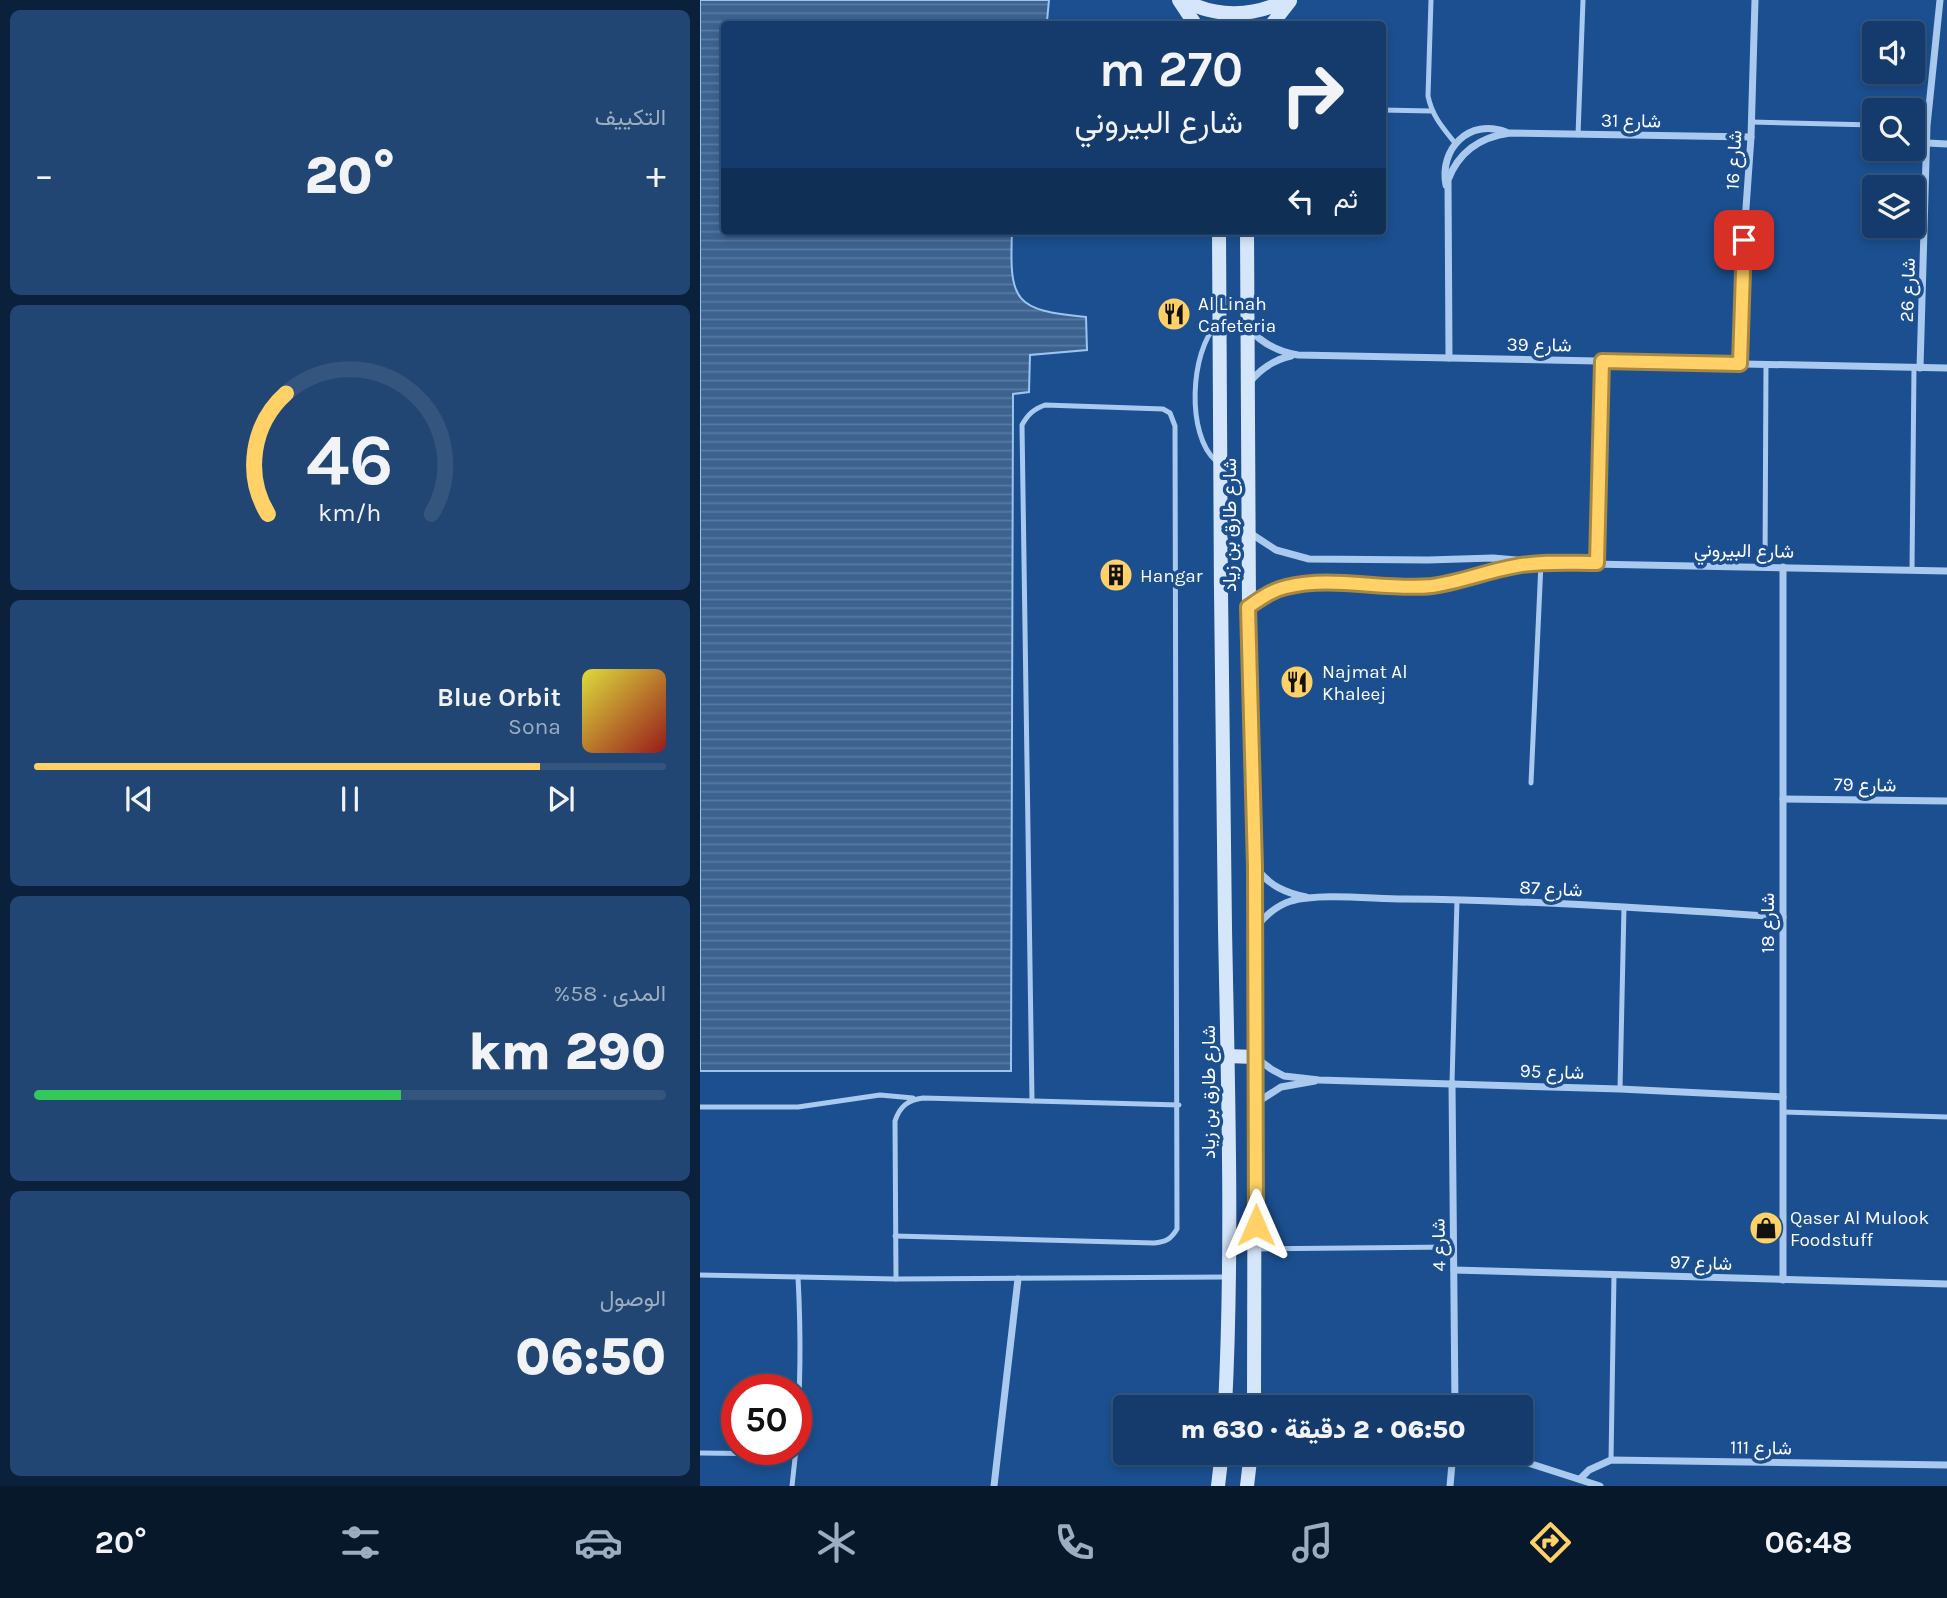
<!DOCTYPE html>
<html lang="ar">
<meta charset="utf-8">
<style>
:root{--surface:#143b6b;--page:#214673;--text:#f1f3f6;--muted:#9dadc1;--line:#33557e;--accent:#ffd166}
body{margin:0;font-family:Karla,Vazirmatn,sans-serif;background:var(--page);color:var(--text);direction:rtl;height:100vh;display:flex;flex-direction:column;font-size:26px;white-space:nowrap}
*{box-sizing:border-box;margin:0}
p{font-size:23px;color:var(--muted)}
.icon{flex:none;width:38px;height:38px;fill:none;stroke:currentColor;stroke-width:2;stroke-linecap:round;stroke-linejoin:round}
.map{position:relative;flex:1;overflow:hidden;direction:ltr}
.sheet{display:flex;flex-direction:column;gap:10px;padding:10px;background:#0b203b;width:700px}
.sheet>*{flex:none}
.banner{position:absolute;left:21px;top:21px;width:665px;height:214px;border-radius:7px;box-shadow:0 4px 10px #0003,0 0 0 2px var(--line);direction:rtl;background:#143b6b;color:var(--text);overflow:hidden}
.controls{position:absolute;left:1162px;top:21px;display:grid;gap:14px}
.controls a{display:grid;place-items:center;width:63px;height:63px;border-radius:7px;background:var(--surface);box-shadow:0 4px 10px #0003,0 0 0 2px var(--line);font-size:35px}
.speed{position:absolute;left:21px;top:1374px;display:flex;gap:14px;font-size:35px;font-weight:700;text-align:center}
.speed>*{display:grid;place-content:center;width:91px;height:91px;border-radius:50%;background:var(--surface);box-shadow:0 4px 10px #0003,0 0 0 2px var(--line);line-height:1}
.speed .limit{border:10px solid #d22;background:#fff;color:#111}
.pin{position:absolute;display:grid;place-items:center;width:60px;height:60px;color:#fff;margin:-30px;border-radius:14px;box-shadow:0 4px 10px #0006}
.me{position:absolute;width:77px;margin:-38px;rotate:0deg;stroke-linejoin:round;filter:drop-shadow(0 0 5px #0008)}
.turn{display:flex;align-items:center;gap:24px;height:147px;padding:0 28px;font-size:32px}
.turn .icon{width:91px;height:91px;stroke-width:2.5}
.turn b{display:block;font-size:49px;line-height:60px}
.then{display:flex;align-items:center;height:66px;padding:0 28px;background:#0003;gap:14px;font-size:26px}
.big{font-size:52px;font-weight:800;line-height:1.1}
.sheet .widget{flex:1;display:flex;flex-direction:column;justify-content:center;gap:10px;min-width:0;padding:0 24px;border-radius:10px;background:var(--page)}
.sheet .dial{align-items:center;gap:0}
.dial svg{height:182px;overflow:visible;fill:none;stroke:var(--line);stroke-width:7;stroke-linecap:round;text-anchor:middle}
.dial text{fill:var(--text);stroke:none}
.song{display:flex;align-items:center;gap:21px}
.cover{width:84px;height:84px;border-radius:10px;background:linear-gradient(135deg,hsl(60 70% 55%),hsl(0 70% 35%))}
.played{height:7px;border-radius:4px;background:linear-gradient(90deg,var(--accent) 80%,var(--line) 80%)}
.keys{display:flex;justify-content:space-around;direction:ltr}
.heat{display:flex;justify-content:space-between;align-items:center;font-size:38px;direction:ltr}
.charge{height:10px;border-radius:5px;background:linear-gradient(90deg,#34c759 58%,var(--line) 0)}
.trip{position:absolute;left:413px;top:1395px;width:420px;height:70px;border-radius:7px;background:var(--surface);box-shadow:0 4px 10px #0003,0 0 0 2px var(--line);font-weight:800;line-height:70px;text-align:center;direction:rtl}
.tabs{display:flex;height:112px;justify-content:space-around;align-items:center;background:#08182b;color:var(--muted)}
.tabs .icon{width:49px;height:49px}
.tabs .on{color:var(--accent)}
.tabs b{font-size:32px;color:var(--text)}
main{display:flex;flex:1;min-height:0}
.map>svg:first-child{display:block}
.water{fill:url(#water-rules);stroke:#9cc4f0;stroke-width:2}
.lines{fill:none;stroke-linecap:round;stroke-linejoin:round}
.lane{stroke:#a9c9ee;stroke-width:5}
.street{stroke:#a9c9ee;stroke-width:7}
.secondary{stroke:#d6e6fa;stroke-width:14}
.route-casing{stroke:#a68842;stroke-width:18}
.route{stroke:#ffd166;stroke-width:12}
.labels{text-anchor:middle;stroke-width:7;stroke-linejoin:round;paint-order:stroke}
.street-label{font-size:19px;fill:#fff;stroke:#1b4f8f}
.poi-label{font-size:19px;fill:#fff;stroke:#1b4f8f;text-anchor:start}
</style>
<main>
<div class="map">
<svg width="1247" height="1486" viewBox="0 0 1247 1486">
<defs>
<pattern id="water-rules" width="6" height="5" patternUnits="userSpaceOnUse" patternTransform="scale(1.75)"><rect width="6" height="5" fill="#3c6290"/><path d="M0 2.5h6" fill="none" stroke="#597aa1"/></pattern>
</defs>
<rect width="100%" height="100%" fill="#1b4f8f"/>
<!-- water -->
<path class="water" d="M0,0H349L347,21L317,20L316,24H24V231H312C309,303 315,310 386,317L387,350L330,355L329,392L313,394L311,1071H0Z"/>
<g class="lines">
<!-- lane -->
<g class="lane">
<path d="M731,0L728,96C732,116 743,128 755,143"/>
<path d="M682,110L731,111"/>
<path d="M1051,122L1174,125"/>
<path d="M1213,126H1227"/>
<path d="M878,135L883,0"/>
<path d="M516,461C486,435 490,352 517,324"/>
<path d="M1065,566L1066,364"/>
<path d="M1212,570L1214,367"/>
<path d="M831,783L841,563"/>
<path d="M752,1083L757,900"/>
<path d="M920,1089L924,907"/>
<path d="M0,1107H98L180,1095L213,1098"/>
<path d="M1083,1112L1247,1117"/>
<path d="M195,1236L454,1243C466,1242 471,1239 477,1229L475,426L470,413L463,409L345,405C334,409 328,414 322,425L332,1101"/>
<path d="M556,1249L754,1247"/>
<path d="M0,1275L196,1279L528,1277"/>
<path d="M196,1279L195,1121C200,1106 208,1100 223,1098L479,1105"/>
<path d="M96,1443C101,1387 101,1333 98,1277"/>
<path d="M0,1453L95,1454"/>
<path d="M911,1460L914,1275"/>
<path d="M92,1486L96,1449"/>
</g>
<!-- street -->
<g class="street">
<path d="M1227,143L1247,144"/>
<path d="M746,185C739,149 769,118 806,132"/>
<path d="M549,329C563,344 578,352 598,355L1247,368"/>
<path d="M749,358L748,180C759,151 780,137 810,133L1051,137"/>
<path d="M1040,364L1042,265L1051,137L1055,0"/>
<path d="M1220,368L1227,126L1240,0"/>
<path d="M549,383C560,369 573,360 591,356"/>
<path d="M550,533L576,550L609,559L728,560L793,558L830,561"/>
<path d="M896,563L902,361"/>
<path d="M549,607C560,599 570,592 583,588C613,578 681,586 715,587C758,583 798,568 841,563L1247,571"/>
<path d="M1083,799L1247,801"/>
<path d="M557,869C570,886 586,893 606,897"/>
<path d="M557,926C566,915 578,905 591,901C621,893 672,899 704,899C830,900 957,909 1083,917"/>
<path d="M555,1057L571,1069L584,1076L619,1080L920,1089L1083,1097"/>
<path d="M752,1083L755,1407"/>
<path d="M556,1103L581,1087L615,1081"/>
<path d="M754,1270L1247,1284"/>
<path d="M1083,1280V567"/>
<path d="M794,1452L900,1486"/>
<path d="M880,1479L889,1470L911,1460L1247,1465"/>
<path d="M294,1486L318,1279"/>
<path d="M750,1486L753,1452"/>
</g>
<!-- secondary -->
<g class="secondary">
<path d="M479,0L495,24"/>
<path d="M484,0C515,18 554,17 586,0"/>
<path d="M572,24L590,1"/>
<path d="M519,231C519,463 522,696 525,928C528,1087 533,1249 525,1407"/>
<path d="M547,231L549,607L555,929L554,1407"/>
<path d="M527,1056L555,1057"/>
<path d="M518,1486L522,1452"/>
<path d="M547,1486L551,1452"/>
</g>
</g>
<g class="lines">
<defs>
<path id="route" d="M556,1225L555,867L548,607C560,599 572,590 586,587C632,575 685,591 732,586C761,582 787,571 816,566C842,561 870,563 897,563L902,361L1040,364L1044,240"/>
</defs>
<!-- route casing -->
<use href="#route" class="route-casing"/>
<!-- route -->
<use href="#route" class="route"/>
</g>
<!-- icons -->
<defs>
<symbol id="restaurant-disc" viewBox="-11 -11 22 22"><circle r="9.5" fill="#ffd166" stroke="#1b4f8f"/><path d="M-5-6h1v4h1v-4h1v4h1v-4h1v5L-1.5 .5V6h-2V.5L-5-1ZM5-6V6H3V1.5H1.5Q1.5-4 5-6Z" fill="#111"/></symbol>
<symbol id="building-disc" viewBox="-11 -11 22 22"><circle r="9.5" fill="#ffd166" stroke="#1b4f8f"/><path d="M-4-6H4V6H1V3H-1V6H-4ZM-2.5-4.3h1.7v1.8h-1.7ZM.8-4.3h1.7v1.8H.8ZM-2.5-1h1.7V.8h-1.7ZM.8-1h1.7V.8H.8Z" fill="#111"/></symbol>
<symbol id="shop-disc" viewBox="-11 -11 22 22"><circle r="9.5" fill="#ffd166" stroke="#1b4f8f"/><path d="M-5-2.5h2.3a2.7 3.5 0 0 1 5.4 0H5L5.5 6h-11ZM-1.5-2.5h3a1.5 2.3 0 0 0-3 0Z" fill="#111"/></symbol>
</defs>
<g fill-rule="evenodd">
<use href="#restaurant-disc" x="455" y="295" width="38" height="38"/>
<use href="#building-disc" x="397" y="556" width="38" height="38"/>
<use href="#restaurant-disc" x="578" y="663" width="38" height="38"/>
<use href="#shop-disc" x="1047" y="1209" width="38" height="38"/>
</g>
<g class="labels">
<!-- street labels -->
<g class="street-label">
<text transform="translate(931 120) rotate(1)" y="7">شارع 31</text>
<text transform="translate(1033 160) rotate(-87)" y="7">شارع 16</text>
<text transform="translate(1207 290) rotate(-88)" y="7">شارع 26</text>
<text transform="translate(839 344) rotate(1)" y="7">شارع 39</text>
<text transform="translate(529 525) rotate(-90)" y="7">شارع طارق بن زياد</text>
<text transform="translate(1044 550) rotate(1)" y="7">شارع البيروني</text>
<text transform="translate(1165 784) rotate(1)" y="7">شارع 79</text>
<text transform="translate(851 888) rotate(3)" y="7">شارع 87</text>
<text transform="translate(1067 923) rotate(-90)" y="7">شارع 18</text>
<text transform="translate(852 1071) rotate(2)" y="7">شارع 95</text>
<text transform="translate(508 1092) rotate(-90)" y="7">شارع طارق بن زياد</text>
<text transform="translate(738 1245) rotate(-91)" y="7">شارع 4</text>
<text transform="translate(1001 1262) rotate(2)" y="7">شارع 97</text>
<text transform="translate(1061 1447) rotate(1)" y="7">شارع 111</text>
</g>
<!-- poi labels -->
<g class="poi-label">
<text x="498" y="310">Al Linah<tspan x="498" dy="22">Cafeteria</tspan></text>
<text x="440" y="582">Hangar</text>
<text x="622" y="678">Najmat Al<tspan x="622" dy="22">Khaleej</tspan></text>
<text x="1090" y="1224">Qaser Al Mulook<tspan x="1090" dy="22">Foodstuff</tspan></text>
</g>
</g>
</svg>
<div class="controls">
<a><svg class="icon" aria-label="sound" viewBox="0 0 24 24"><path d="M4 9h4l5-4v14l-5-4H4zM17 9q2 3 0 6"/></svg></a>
<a><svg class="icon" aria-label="search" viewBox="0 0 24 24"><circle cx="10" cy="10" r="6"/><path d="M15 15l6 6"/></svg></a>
<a><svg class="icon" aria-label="layers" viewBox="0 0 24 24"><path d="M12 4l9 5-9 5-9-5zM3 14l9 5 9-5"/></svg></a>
</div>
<div class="speed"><div class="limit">50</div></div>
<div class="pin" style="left:1044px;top:240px;background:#d93025"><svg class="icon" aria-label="arrive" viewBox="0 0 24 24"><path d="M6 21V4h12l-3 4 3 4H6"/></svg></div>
<svg class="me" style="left:556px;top:1225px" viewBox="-20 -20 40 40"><path d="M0-17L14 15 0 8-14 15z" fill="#ffd166" stroke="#fff" stroke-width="4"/></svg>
<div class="trip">06:50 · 2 دقيقة · 630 m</div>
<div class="banner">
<div class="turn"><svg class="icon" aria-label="right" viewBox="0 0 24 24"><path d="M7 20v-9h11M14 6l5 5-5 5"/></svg><div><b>270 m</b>شارع البيروني</div></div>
<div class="then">ثم<svg class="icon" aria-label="left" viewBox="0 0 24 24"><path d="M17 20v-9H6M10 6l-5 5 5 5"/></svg></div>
</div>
</div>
<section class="sheet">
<div class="widget"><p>التكييف</p>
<div class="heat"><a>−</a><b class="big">20°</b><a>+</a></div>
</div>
<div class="widget dial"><svg viewBox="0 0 100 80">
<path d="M14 69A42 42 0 1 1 86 69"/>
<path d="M14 69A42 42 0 0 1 22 16" stroke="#ffd166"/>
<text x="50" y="56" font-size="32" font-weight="700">46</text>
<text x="50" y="72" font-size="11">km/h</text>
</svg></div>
<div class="widget">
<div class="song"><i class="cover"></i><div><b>Blue Orbit</b><p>Sona</p></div></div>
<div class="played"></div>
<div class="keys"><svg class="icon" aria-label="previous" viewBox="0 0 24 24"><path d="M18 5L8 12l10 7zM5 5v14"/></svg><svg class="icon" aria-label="pause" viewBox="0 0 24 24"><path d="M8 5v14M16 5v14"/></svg><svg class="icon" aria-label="next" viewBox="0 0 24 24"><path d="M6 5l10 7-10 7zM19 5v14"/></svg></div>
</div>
<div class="widget"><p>المدى · 58%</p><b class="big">290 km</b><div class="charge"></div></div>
<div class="widget"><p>الوصول</p><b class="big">06:50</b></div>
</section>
</main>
<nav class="tabs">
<b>06:48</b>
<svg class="icon on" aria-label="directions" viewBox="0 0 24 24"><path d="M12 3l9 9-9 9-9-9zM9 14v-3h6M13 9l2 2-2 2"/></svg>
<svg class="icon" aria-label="music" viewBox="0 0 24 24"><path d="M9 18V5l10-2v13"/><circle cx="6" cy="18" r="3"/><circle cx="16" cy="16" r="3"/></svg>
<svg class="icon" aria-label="phone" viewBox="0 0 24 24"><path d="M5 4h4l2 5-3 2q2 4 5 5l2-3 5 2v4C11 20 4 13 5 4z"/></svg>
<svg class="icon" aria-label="climate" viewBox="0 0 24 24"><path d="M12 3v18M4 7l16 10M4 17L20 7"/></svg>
<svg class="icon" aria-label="car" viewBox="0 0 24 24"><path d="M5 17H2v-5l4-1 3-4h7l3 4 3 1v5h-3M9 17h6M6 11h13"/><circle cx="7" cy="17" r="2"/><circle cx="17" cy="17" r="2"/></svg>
<svg class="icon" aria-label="filters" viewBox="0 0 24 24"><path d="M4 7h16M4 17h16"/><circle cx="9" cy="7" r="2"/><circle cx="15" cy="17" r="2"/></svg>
<b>20°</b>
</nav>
